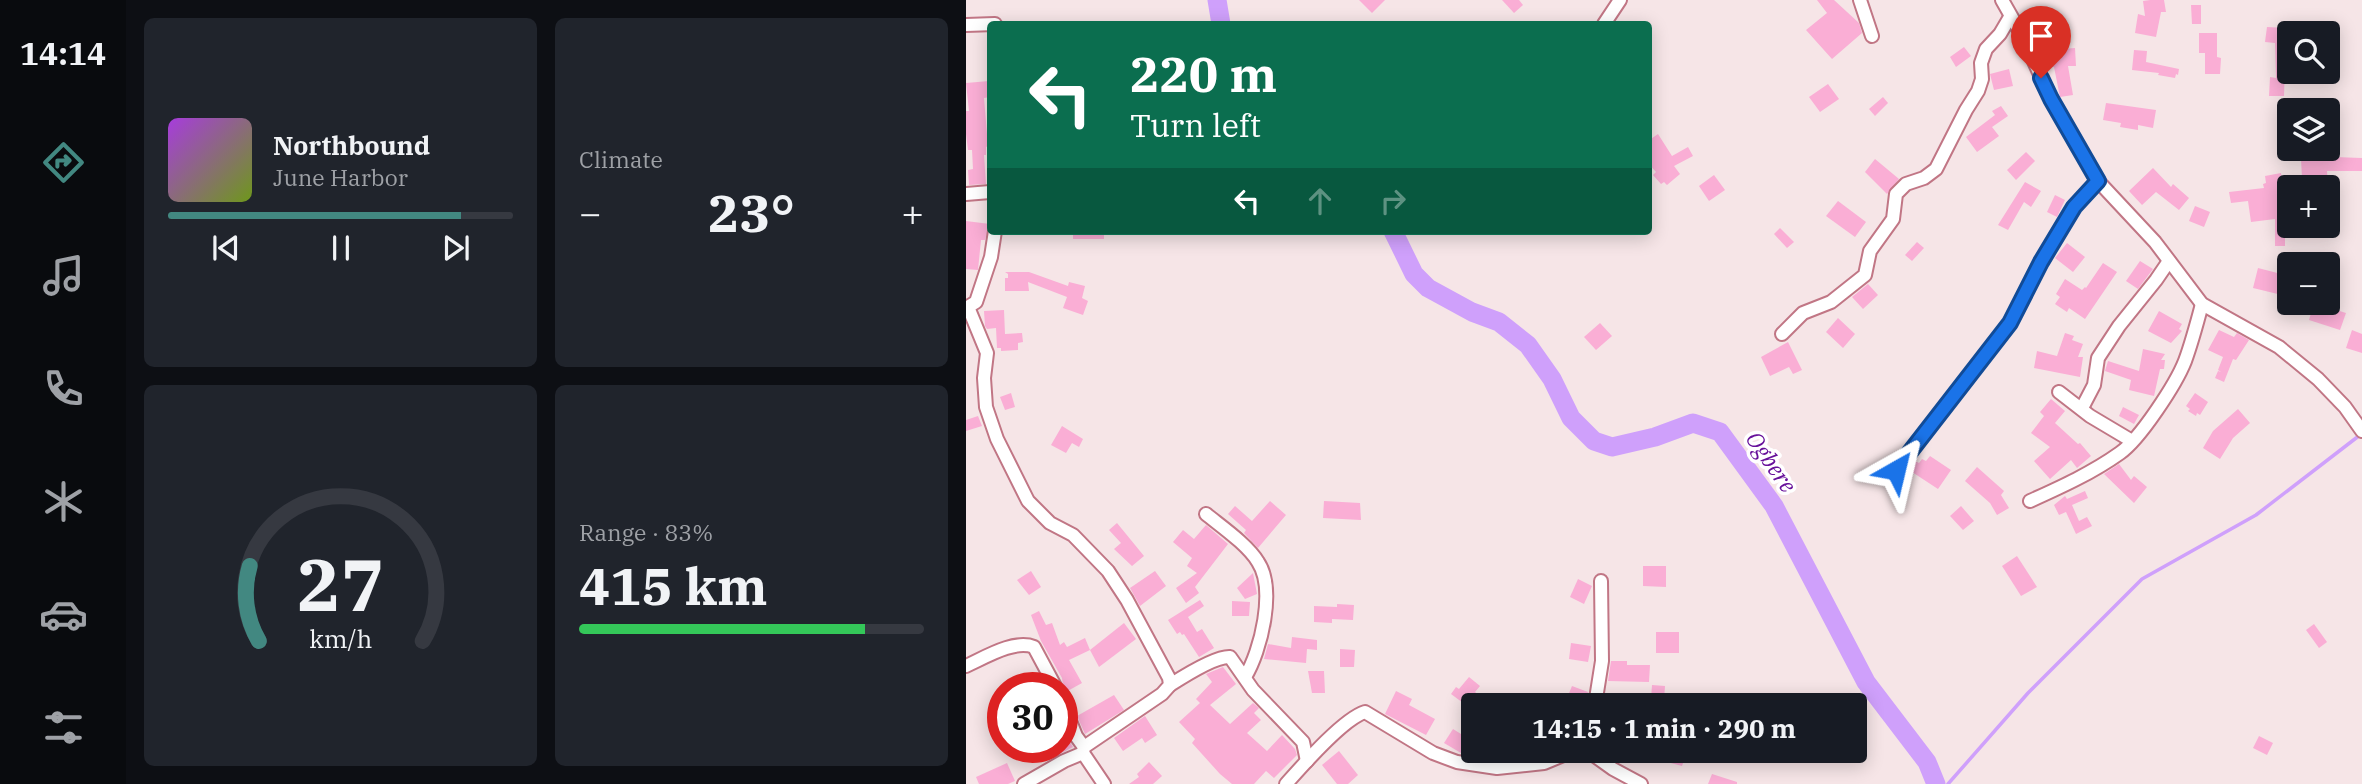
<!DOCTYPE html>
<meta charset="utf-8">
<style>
:root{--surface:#171b24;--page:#20242c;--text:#f1f3f6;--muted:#9ea1a6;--line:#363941;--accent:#428881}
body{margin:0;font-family:"IBM Plex Serif",serif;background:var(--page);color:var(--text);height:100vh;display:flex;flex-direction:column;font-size:26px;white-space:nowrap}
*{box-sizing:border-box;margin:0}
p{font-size:23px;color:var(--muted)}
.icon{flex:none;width:38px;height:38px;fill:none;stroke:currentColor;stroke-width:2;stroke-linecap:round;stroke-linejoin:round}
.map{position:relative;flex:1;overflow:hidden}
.sheet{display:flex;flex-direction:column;gap:18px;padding:18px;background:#0d0f14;width:840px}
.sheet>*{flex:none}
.guide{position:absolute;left:21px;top:21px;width:665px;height:214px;border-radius:7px;box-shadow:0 4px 18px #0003;background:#0b6e4f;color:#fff;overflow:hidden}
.buttons{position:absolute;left:1311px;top:21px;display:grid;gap:14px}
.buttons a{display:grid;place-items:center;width:63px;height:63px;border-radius:7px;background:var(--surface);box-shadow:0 4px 18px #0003;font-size:35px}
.speed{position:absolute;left:21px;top:672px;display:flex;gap:14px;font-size:35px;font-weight:700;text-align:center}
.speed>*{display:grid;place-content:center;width:91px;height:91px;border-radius:50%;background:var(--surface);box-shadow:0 4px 18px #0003;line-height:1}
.speed .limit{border:10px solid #d22;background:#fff;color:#111}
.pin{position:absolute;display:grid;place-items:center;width:60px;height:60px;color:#fff;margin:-72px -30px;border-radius:50% 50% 50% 0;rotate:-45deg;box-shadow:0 0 7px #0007}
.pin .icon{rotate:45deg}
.me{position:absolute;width:77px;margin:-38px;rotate:37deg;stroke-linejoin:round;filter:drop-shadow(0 0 5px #0008)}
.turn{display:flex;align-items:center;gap:24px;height:147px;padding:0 28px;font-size:32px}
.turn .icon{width:91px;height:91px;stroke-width:2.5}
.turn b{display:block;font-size:49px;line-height:60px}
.lanes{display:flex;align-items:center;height:66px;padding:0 28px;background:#0003;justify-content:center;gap:35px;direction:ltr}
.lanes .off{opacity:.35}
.big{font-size:52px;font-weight:700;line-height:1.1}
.sheet .widget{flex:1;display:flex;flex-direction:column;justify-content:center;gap:10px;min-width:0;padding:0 24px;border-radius:10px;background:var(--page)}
.sheet .dial{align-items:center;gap:0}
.dial svg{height:182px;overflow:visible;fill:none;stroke:var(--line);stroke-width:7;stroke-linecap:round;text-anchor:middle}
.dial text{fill:var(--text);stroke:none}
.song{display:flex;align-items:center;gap:21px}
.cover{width:84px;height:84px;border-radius:10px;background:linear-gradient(135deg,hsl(280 70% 55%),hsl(80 70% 35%))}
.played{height:7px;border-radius:4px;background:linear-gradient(90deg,var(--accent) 85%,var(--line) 85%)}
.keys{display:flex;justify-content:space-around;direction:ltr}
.heat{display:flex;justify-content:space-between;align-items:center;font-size:38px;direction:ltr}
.charge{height:10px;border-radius:5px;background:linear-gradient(90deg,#34c759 83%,var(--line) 0)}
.sheet .tiles{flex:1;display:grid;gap:18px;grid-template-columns:repeat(2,1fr)}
.trip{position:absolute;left:495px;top:693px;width:406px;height:70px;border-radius:7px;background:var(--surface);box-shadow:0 4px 18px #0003;font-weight:700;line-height:70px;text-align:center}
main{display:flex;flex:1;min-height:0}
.menu{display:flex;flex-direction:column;width:126px;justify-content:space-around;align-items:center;background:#090b0e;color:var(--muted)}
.menu .icon{width:49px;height:49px}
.menu .active{color:var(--accent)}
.menu b{font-size:32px;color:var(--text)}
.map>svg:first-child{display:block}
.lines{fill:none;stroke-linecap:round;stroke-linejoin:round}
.stream{stroke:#cfa0fb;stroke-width:3.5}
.river{stroke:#cfa0fb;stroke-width:19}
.building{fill:#faaed5}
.minor-casing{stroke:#c17685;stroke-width:16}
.minor{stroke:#fff;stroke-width:12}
.route-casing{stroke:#114b97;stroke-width:18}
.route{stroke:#1a73e8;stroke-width:12}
.labels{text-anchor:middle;stroke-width:7;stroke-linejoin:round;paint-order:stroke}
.water-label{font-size:23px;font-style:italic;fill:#67109a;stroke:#fff}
</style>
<main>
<nav class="menu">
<b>14:14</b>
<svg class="icon active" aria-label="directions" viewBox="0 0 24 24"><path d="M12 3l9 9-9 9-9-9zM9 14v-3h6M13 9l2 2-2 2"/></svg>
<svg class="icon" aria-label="music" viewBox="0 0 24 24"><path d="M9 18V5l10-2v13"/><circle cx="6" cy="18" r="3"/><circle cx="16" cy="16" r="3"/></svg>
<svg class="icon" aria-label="phone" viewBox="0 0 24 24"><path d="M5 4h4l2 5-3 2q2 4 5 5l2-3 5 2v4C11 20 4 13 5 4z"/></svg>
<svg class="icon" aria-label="climate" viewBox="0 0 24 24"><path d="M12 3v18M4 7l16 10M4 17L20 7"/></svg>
<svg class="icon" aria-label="car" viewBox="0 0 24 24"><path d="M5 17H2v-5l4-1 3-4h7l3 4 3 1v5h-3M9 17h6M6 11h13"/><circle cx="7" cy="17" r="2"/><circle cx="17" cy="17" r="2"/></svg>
<svg class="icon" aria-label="filters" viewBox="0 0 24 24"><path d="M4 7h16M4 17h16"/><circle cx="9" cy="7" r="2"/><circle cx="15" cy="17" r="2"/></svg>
</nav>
<section class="sheet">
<div class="tiles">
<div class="widget">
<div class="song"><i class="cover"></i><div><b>Northbound</b><p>June Harbor</p></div></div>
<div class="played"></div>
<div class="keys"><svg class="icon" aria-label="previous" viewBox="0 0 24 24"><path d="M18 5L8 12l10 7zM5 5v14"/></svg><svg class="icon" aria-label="pause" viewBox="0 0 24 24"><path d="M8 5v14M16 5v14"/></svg><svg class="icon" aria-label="next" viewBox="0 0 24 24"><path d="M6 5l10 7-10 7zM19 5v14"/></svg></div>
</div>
<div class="widget"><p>Climate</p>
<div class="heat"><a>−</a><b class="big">23°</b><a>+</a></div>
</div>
<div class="widget dial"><svg viewBox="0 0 100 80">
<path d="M14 69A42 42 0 1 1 86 69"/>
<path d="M14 69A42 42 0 0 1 10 36" stroke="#428881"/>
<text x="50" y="56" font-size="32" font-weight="700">27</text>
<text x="50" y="72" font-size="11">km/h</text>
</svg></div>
<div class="widget"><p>Range · 83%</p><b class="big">415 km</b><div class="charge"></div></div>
</div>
</section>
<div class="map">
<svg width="1396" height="784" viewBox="0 0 1396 784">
<rect width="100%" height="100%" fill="#f6e5e7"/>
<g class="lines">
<!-- stream -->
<path class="stream" d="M982,784L1062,693L1176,579L1290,515L1394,435"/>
<!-- river -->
<g class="river">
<path d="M251,0L255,24"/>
<path d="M427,231L448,274L462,288L506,312L533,322L562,345L586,379L605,418L628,441L646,447L689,437L727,423L754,432L808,506L900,682L961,762L970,784"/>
</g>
</g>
<!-- building -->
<g class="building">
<path d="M393,0H419L406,13Z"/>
<path d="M536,0H553L557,5L548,13Z"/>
<path d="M851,0H868L893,23L896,33L866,59L840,30L861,13Z"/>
<path d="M1184,0H1198L1200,12H1195L1190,37L1169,33L1172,14L1179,16L1177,1Z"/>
<path d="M1225,5H1235V24H1226Z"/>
<path d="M1301,27L1320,28L1319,50H1323V66H1319L1318,96H1303L1304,77L1310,78L1309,43L1299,42Z"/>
<path d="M1233,33H1251V57L1255,58L1254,74H1239V53H1233Z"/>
<path d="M998,47L1005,56L990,67L984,57Z"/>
<path d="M1109,48L1110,66H1102L1107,95L1094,97L1088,67H1085L1084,50Z"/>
<path d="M1168,50L1181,51L1180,62L1213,69L1212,75L1210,74L1209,78L1192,75L1193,73L1166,70Z"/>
<path d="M1043,69L1047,86L1028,90L1024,74Z"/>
<path d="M23,81L24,97L18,98L22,146L20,147V155H18L20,184L3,185L2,170L7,169L6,150H2L0,134V111H3L0,83Z"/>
<path d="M862,84L873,99L854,112L843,97Z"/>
<path d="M917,97L922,103L909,116L903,109Z"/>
<path d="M1140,103L1190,110L1187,128L1172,125V130L1154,127L1155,123L1137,120Z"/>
<path d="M1035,106L1042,116L1026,127L1033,136L1011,152L1000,137L1029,115L1026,111Z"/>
<path d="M692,134L706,156L722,147L727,156L708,166L714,174L701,185L698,182L695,184L687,175L690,172L682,163V141Z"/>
<path d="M1060,152L1069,161L1050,180L1041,170Z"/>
<path d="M1368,157L1396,158V171H1361L1362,187H1351V177L1336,178L1335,159Z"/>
<path d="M909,159L933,179L921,194L899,172Z"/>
<path d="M1187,168L1205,187L1207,184L1223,198L1213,210L1190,192L1176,205L1163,191Z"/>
<path d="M1315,173L1319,204H1323V225H1319V246H1309V219L1285,222L1282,201L1265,203L1263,192L1298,188L1297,184L1300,183L1299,176Z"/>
<path d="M748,175L759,190L743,201L733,186Z"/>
<path d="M1059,182L1075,191L1065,207L1058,202L1042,230L1032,225Z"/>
<path d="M1089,195L1099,200L1091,217L1081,212Z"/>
<path d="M872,201L900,222L889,237L860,216Z"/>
<path d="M1229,206L1244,212L1238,227L1223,221Z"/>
<path d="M0,221L24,224L19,240H15L12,270L0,269Z"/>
<path d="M814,228L828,242L821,248L808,234Z"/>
<rect x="107" y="231" width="31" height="8"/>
<path d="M951,242L958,248L946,261L939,255Z"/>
<path d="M1101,243L1119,257L1107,272L1089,258Z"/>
<path d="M1174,261L1187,269L1172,289L1160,281Z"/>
<path d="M1137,263L1151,272L1119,319L1103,308L1101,312L1089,304L1094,297L1090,294L1099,279L1116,290L1119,287L1120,288Z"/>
<path d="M1292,268L1323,276L1320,296L1287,288Z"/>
<path d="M39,272H63L102,286L103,282L119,286L116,298L122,301L117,315L97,308L101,297L62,282L63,291H39V278H42V274Z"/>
<path d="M1362,273L1372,276L1363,302H1362Z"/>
<path d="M902,284L912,295L897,309L886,297Z"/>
<path d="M1348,303L1380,313L1374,330L1343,320Z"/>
<path d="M38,310L39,334L56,333L57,342L52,343V350L35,351V348H31L30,328L21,329L19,326L18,311Z"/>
<path d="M1193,311L1216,324L1213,329L1216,331L1205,343L1182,331Z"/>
<path d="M872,318L889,334L877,348L860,332Z"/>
<path d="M634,323L646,336L630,350L618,337Z"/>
<path d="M1253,330L1268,337L1271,333L1283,340L1270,360L1267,359L1258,382L1249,378L1252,371L1255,372L1252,370L1257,357L1242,350Z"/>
<path d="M1386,330L1396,334V353L1380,348Z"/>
<path d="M1099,333L1108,336L1106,340L1117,344L1112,357H1117L1114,377L1068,368L1071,351L1091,356Z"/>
<path d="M822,342L836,370L827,374L823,367L804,376L795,357Z"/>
<path d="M1177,349L1199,354L1195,360H1199L1198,369H1194L1188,396L1163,390L1165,380L1139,371L1142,361L1173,371Z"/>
<path d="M45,393L49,407L39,410L34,397Z"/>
<path d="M1229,393L1242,402L1234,415L1231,413L1230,416L1222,411L1224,409L1220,406Z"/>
<path d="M1085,399L1099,411L1089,423L1112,444L1114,443L1125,456L1111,468L1105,460L1084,479L1068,461L1084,447L1065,433L1078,416L1074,412Z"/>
<path d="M1157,407L1173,415L1168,424L1153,416Z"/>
<path d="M1272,409L1284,423L1267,438L1254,459L1237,448L1247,431Z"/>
<path d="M12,416L16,426L0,431V420Z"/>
<path d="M96,426L117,439L113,447L106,443L100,453L85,445Z"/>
<path d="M964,456L985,470L972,489L943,470L949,461L953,463L956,459L960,461Z"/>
<path d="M1153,464L1165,480L1168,476L1181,487L1168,503L1138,474Z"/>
<path d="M1011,467L1038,491L1035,495L1043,508L1031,515L1024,503L999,481Z"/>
<path d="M1119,491L1122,498L1106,505L1113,521L1121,517L1126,526L1110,534L1100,512L1093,515L1088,505L1099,496L1101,499Z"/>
<path d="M304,501L320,515L292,548L278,533L280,530L262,514L269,506L286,521Z"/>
<path d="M358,501L394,503L395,520L357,518Z"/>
<path d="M995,506L1008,521L997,530L984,516Z"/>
<path d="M151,523L178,556L166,566L148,549L155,543L143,530Z"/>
<path d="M240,525L262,544L229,587L233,593L220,603L210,588L231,573L221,566L226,558L207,542L217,530L228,539Z"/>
<path d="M1051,556L1071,587L1055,596L1036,566Z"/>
<path d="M677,566H700V587L677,586Z"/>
<path d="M65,571L75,587L63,595L51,580Z"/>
<path d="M189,571L200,586L174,606L164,588Z"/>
<path d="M287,573L291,594L279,599L271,588Z"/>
<path d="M612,579L626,586L618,604L604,597Z"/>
<path d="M234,600L238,606L222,617L231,632L236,629L248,648L233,657L218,634L216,635L214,632L211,634L202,620Z"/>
<path d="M266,601L284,602L283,616H266Z"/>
<path d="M371,604L388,605L387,620L366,619V623L348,622V606L371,607Z"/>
<path d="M73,611L80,625L86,623L94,645L98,642L101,647L119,638L124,650L103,660L116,683L98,693L96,678L75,641L65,615Z"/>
<path d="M158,623L170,639L133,667L124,650Z"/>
<path d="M1348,624L1361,642L1353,648L1340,630Z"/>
<rect x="690" y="632" width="23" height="21"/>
<path d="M326,637L351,640V650L341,649L340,663L298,659L302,644L325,648Z"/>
<path d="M605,643L625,646L622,662L603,659Z"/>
<path d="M374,649L389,650L388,667H374Z"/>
<path d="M645,661H661V665H684L683,682L642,681Z"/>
<path d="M257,667L270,684L244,705L264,724L287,703L293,708L288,713L295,720L281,733L301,751L316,735L329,749L331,755L308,778L300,771L288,784H266L254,774L226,743L229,739L213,722L234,703L230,699L246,682L240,674Z"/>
<path d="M342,671H358L359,693H346Z"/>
<path d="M503,677L514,686L509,692L526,705H508V711L485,694L490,687L493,689Z"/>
<path d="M686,685L699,686L698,700L685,699Z"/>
<path d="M606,686L622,692L620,705H604L606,700L601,698Z"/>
<path d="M430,691L446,699L443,705L469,719L460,735L419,714Z"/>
<path d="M148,695L158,710L119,734L111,716Z"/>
<path d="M179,716L191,735L179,743L176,738L157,751L148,738Z"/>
<path d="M487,729L503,739L495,753L478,743Z"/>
<path d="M96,730L107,747L80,761L79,759L76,761L72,755L56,762L52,753L64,747H96Z"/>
<path d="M1293,736L1307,743L1301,755L1287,748Z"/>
<path d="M373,751L392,775L382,784H371L356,765Z"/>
<path d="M704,751H721L716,766L701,762Z"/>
<path d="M183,762L196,776L187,784H163L173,777L171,774Z"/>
<path d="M41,763L49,781L42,784H13L10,777Z"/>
<path d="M746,774L771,782V784H742Z"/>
</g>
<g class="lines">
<defs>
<g id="minor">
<path d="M894,0L906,36"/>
<path d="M1036,0L1057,37L1085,99L1132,181L1189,242L1236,304L1313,347L1352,379L1379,407L1396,431"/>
<path d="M638,24L654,0"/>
<path d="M0,25L29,24"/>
<path d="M0,194L24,192"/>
<path d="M2,307L21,353L18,378L20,407L31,439L62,501L84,523L107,535L142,571L161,600L203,678L204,685L196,694L118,747L117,753L138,784"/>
<path d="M0,308L10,302L25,257L29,231"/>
<path d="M816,334L837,313L865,302L899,275L904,251L927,219L930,194L940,184L958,178L970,169L1000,110L1012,91L1016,79L1015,63L1020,49L1034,34L1044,17"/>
<path d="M1093,392L1124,416L1166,441"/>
<path d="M1116,408L1128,385L1132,358L1153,326L1190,280L1203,261"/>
<path d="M930,470L1044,323L1075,262L1108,207L1132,181"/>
<path d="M1064,501C1095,487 1126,473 1154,453C1174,439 1210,384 1219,361C1226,342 1231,323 1236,304"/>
<path d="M240,514C256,527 282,545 292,562C310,589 295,651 279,677"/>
<path d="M0,666C18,658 48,639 68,647L90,688"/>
<path d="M204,685C218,676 250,656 264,657L287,690L337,742L341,761"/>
<path d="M96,701L110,736L118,747"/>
<path d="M629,705L636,661L635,581"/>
<path d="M622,751L647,769L675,784"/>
<path d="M58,784L98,761L117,753"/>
<path d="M320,784C337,765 377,719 399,712L467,753L491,762L531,768L578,763L607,751"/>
</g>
</defs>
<!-- minor casing -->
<use href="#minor" class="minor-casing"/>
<!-- minor -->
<use href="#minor" class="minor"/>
</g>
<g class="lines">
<defs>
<path id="route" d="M930,470L1044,323L1075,262L1108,207L1132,181L1085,99L1075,78"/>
</defs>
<!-- route casing -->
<use href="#route" class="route-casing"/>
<!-- route -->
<use href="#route" class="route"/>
</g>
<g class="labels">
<!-- water labels -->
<g class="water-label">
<text transform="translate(805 462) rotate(55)" y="8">Ogbere</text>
</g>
</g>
</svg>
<div class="buttons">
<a><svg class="icon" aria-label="search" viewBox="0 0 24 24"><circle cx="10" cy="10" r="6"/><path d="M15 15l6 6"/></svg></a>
<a><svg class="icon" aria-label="layers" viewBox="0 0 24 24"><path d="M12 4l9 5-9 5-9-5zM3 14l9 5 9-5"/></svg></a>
<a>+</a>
<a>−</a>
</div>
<div class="speed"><div class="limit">30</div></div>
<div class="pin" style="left:1075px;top:78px;background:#d93025"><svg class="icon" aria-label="arrive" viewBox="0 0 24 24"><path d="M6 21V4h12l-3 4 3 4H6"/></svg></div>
<svg class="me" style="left:930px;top:470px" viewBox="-20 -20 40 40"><path d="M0-17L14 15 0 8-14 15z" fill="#1a73e8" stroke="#fff" stroke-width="4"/></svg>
<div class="trip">14:15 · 1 min · 290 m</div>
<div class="guide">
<div class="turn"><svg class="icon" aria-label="left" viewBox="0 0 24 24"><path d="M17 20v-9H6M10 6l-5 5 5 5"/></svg><div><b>220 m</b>Turn left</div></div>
<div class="lanes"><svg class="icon" aria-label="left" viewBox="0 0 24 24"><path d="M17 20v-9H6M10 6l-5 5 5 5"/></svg><svg class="icon off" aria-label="ahead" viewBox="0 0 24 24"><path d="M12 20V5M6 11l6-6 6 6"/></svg><svg class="icon off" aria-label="right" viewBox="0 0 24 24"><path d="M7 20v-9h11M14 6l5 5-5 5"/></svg></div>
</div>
</div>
</main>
